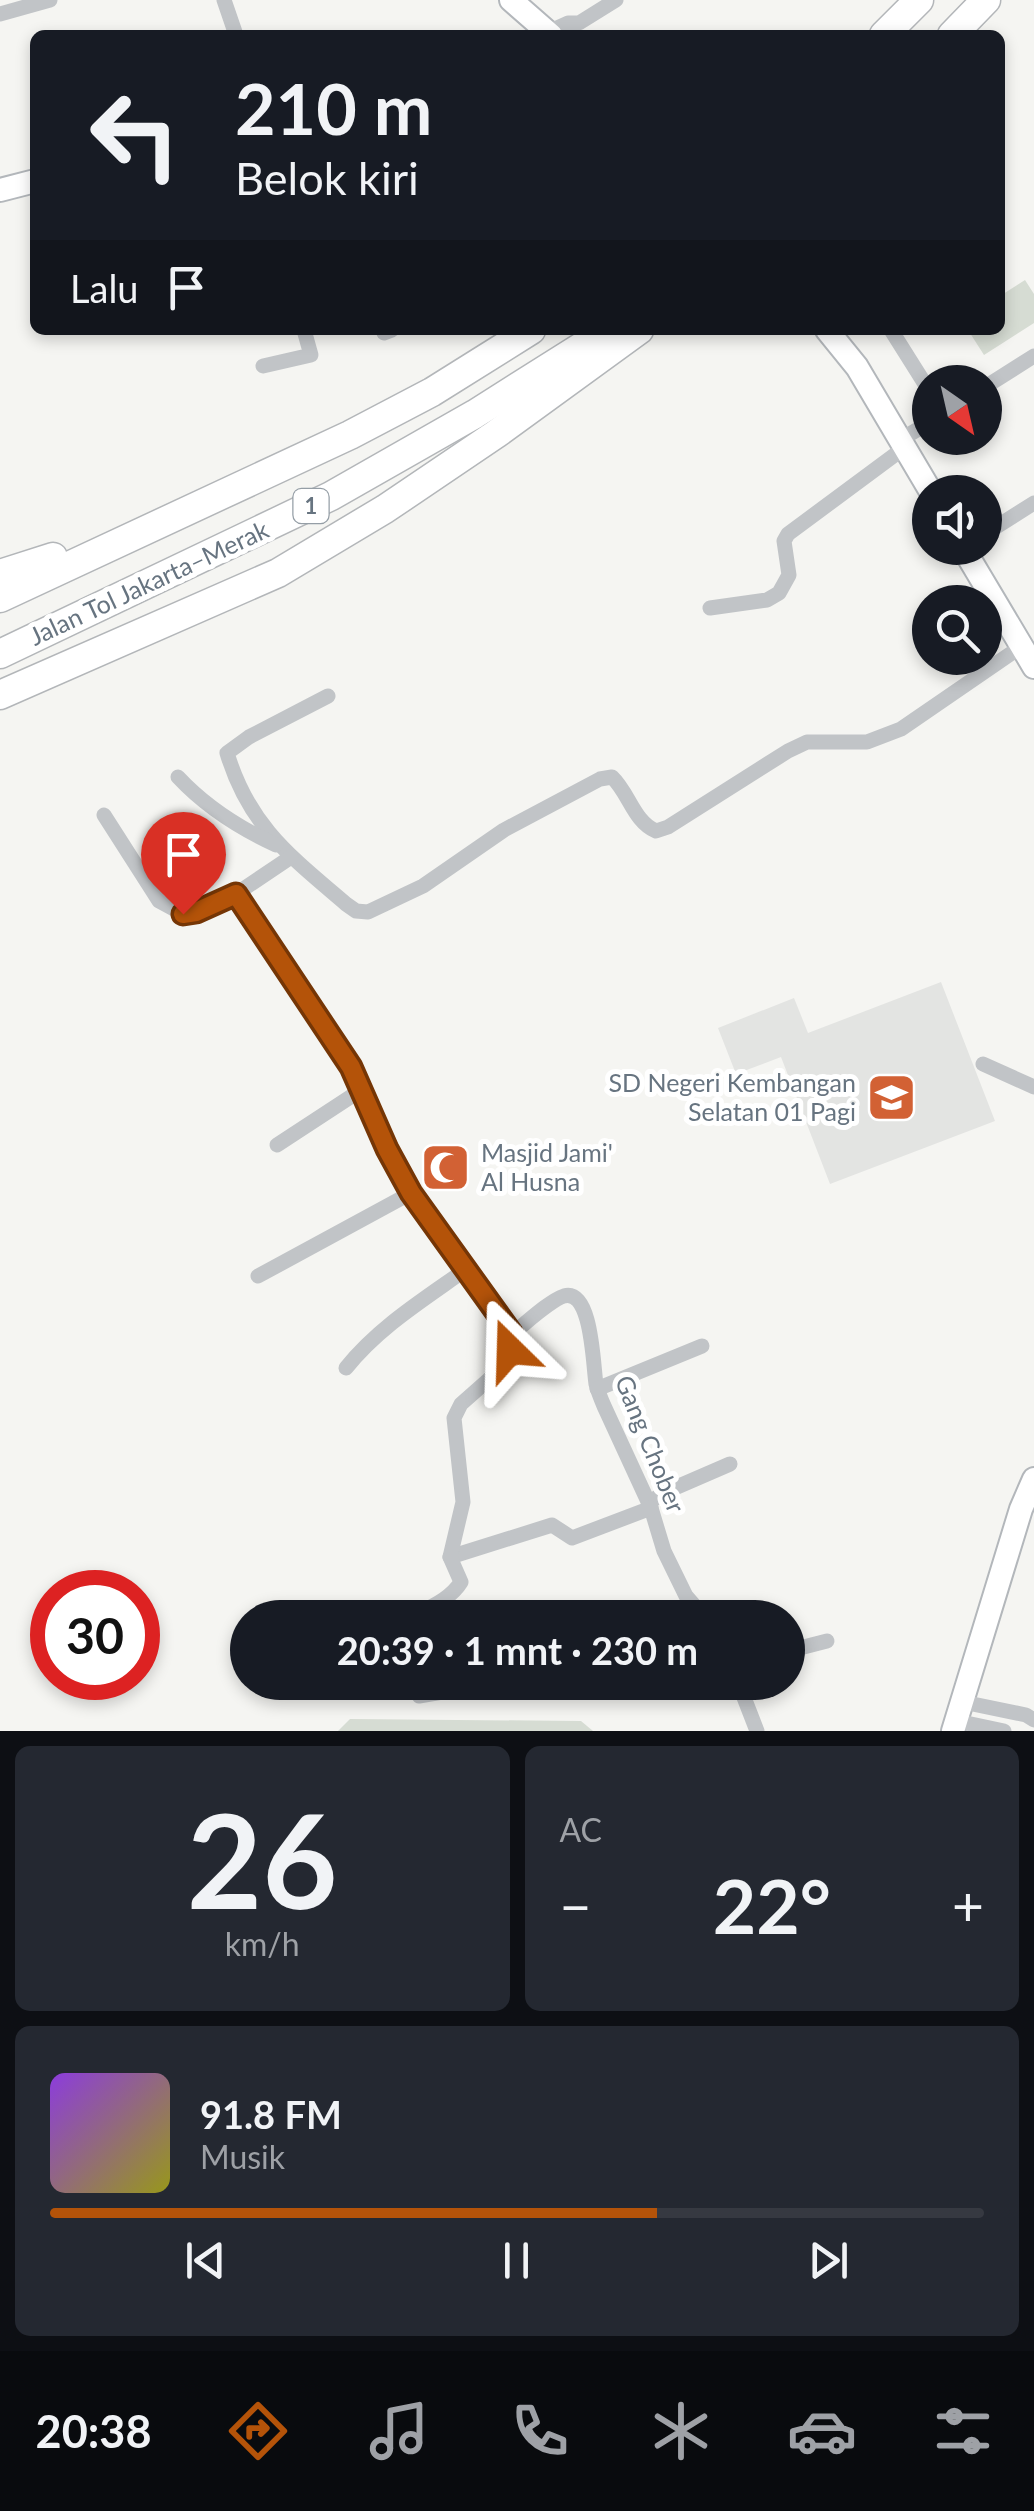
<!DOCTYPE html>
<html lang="id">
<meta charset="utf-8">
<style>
:root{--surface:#171b24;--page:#242831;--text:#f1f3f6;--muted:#9ea1a6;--line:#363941;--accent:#b45309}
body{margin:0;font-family:Lato,sans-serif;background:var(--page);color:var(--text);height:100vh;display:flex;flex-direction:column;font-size:38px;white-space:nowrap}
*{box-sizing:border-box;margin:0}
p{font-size:32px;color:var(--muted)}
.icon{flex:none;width:55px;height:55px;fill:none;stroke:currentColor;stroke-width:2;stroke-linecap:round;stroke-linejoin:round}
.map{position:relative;height:1731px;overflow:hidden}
.details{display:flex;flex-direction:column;gap:15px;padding:15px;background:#0d0f14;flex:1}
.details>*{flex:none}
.top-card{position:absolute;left:30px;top:30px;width:975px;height:305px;border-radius:15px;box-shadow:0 5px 15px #0003;background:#171b24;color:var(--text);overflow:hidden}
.needle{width:65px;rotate:146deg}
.buttons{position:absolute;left:912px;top:365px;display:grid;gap:20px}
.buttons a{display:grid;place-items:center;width:90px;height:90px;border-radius:50%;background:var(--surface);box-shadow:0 5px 15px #0003;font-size:50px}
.speed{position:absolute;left:30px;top:1570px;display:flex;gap:20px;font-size:50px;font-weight:700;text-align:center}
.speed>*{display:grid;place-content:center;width:130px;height:130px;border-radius:50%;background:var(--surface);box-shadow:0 5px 15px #0003;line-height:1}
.speed .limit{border:15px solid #d22;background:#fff;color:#111}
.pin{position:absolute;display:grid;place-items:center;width:85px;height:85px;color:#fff;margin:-102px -42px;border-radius:50% 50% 50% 0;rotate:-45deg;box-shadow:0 0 10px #0007}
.pin .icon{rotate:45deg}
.me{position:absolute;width:110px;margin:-55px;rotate:338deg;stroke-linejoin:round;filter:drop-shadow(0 0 8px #0008)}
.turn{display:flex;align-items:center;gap:35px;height:210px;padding:0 40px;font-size:45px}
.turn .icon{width:130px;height:130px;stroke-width:2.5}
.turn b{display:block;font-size:70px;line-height:85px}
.then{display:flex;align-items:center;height:95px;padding:0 40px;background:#0003;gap:20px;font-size:38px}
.big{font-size:75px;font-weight:700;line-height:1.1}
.details .tile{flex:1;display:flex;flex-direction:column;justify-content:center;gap:15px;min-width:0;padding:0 35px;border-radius:15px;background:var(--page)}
.details .dial{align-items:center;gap:0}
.dial b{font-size:130px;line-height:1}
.song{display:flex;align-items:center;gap:30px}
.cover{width:120px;height:120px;border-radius:15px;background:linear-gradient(135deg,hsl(270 70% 55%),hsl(60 70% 35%))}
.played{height:10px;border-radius:5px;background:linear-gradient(90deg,var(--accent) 65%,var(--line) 65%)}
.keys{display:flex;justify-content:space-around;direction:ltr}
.heat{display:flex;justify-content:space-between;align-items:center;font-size:55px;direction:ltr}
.details .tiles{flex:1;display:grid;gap:15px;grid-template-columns:1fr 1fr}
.tile:last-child{grid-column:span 2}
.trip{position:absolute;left:230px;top:1600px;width:575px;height:100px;border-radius:50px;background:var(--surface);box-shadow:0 5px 15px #0003;font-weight:700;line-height:100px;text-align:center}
.dock{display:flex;height:160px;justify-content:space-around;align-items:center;background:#090b0e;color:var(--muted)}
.dock .icon{width:70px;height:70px}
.dock .selected{color:var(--accent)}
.dock b{font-size:45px;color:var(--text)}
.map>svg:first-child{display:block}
.built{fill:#e3e4e2}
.green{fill:#d6dcd3}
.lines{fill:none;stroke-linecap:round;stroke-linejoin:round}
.secondary-casing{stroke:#b3b7bb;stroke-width:26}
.motorway-casing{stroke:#b3b6b9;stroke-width:31}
.minor{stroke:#c1c4c7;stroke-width:15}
.secondary{stroke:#fff;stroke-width:22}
.motorway{stroke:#fff;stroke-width:28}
.route-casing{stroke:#753606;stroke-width:25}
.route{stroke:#b45309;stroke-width:18}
.labels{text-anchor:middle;stroke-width:10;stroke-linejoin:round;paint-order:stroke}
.shield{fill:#fff;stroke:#959ea6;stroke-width:2.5}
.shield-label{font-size:22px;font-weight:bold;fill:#677480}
.street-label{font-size:25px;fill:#677480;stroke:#fff}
.poi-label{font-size:25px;fill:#677480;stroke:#fff;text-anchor:end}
</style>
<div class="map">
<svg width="1034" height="1731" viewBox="0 0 1034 1731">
<rect width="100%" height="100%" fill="#f5f5f2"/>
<!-- built -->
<path class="built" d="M941,982L995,1121L830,1184L781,1057L736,1074L718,1028L794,998L808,1033Z"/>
<!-- green -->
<g class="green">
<path d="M1025,280L1034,294V323L984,355L968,330H1000V296Z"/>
<path d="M350,1719L581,1721L593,1731H338Z"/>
</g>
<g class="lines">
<defs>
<g id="secondary">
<path d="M511,0L551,35"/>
<path d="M0,190L35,181"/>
<path d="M827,330L857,367L931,492"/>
<path d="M963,548L1034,667"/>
<path d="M953,1731L1021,1509L1034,1479"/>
</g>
<g id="motorway">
<path d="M884,35L919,0"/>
<path d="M952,35L986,0"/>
<path d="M0,574L53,557"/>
<path d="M0,598L350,435L432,392L531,330"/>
<path d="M0,654L331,496L475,414L608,330"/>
<path d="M0,695L278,573L385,509L496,434L639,330"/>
</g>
</defs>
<!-- secondary casing -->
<use href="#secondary" class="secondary-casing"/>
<!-- motorway casing -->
<use href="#motorway" class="motorway-casing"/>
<!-- minor -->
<g class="minor">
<path d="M224,0L236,35"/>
<path d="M0,14L50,0"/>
<path d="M548,32L568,23H579L616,0"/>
<path d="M891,330L930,392"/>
<path d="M384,333L392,330"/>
<path d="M263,366L311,355L304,330"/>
<path d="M985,387L1034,356"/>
<path d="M900,440L930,422"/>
<path d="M985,534L1034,503"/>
<path d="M710,608L767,600L779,593L789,575L784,541L788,534L904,448"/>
<path d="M328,696L249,737L227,753C249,826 290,856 346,904L356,911L368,912L423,886L504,830L600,779L612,777C629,793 634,822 656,831L668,827L788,751L807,742H867L901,729L1022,646"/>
<path d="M178,777C206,807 239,828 276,845"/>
<path d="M104,815L159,901L183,914L196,912L236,894L291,857"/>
<path d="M236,894L351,1067L387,1149L411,1193L512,1334"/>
<path d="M983,1064L1034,1087"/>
<path d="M277,1145L361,1090"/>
<path d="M258,1276L411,1193"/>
<path d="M512,1334C525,1324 549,1301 564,1296C592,1288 593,1365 596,1384C598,1392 601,1399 604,1406L651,1508L664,1551L686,1596L705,1618"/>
<path d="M346,1368C379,1327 423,1300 465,1270"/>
<path d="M597,1389L702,1346"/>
<path d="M649,1503L663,1493L730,1464"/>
<path d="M450,1557L552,1525L572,1538L651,1508"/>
<path d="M410,1618C428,1608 450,1600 461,1582L450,1557L463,1502L454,1418L461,1404L504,1366L510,1350L512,1334"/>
<path d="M676,1618L696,1608"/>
<path d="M788,1651L827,1641"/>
<path d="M416,1682L419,1696L501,1682"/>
<path d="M738,1682L757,1731"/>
<path d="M963,1702L1026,1715L1034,1720"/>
<path d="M957,1721L1004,1731"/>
</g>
<!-- secondary -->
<use href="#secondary" class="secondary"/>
<!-- motorway -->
<use href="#motorway" class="motorway"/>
</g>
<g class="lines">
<defs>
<path id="route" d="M183,914L196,912L236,894L351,1067L387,1149L411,1193L512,1334L510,1350"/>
</defs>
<!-- route casing -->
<use href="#route" class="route-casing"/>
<!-- route -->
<use href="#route" class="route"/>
</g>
<!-- icons -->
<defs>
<symbol id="school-square" viewBox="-11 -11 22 22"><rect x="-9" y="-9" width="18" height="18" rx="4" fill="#d26134" stroke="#fff"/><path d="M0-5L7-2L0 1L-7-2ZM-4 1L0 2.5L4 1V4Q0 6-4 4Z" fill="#fff"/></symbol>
<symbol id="mosque-square" viewBox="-11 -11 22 22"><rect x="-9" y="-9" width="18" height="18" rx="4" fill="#d26134" stroke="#fff"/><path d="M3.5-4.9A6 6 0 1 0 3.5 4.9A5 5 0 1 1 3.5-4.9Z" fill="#fff"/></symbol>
</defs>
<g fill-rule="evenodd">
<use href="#school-square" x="864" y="1070" width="55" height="55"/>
<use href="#mosque-square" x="418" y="1140" width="55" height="55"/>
</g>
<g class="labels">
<!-- shield labels -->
<rect class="shield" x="293.5" y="489" width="35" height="34" rx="8"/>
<g class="shield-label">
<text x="311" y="514">1</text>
</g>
<!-- street labels -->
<g class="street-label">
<text transform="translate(149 583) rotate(-25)" y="9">Jalan Tol Jakarta–Merak</text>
<text transform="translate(650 1444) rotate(68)" y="9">Gang Chober</text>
</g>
<!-- poi labels -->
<g class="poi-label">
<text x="856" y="1092">SD Negeri Kembangan<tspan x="856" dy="29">Selatan 01 Pagi</tspan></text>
<text x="481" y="1162" text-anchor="start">Masjid Jami'<tspan x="481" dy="29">Al Husna</tspan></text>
</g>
</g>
</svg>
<div class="buttons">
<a><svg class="needle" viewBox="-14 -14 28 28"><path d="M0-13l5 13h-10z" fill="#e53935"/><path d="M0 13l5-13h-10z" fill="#9ea1a6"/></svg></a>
<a><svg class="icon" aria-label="sound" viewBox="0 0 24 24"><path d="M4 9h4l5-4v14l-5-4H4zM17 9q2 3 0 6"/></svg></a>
<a><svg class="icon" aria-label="search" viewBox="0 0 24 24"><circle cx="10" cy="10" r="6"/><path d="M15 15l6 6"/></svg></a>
</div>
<div class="speed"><div class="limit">30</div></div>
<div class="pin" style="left:183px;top:914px;background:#d93025"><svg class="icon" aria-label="arrive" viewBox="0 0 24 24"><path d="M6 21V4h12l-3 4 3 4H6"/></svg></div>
<svg class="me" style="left:510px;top:1350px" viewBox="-20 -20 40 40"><path d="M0-17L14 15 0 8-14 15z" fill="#b45309" stroke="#fff" stroke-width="4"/></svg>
<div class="trip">20:39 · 1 mnt · 230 m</div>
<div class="top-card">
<div class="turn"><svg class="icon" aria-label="left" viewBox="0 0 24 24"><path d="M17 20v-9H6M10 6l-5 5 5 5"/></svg><div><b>210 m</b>Belok kiri</div></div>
<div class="then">Lalu<svg class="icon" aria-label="arrive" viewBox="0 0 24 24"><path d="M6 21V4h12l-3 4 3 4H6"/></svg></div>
</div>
</div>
<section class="details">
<div class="tiles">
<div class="tile dial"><b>26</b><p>km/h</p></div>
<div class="tile"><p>AC</p>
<div class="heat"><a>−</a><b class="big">22°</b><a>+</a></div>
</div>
<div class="tile">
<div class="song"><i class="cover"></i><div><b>91.8 FM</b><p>Musik</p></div></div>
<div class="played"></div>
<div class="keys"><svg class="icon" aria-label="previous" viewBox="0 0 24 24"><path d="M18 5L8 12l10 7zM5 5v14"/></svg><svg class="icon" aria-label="pause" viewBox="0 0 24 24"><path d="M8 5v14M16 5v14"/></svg><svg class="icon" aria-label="next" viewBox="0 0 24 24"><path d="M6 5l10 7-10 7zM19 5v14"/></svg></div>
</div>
</div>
</section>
<nav class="dock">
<b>20:38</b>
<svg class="icon selected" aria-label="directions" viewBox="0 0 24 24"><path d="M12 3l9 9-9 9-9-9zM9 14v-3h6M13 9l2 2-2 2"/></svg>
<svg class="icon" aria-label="music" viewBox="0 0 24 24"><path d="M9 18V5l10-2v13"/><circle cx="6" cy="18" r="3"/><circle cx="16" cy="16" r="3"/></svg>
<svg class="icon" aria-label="phone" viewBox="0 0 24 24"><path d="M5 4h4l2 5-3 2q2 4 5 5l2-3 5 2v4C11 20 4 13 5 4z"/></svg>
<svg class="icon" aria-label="climate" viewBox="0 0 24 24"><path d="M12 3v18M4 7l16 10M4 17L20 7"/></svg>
<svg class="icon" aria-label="car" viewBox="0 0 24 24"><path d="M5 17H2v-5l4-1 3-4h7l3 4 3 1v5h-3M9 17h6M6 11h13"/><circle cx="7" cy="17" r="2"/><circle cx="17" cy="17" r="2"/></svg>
<svg class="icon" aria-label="filters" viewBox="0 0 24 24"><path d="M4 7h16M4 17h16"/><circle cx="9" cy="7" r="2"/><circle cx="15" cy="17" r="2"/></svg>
</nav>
